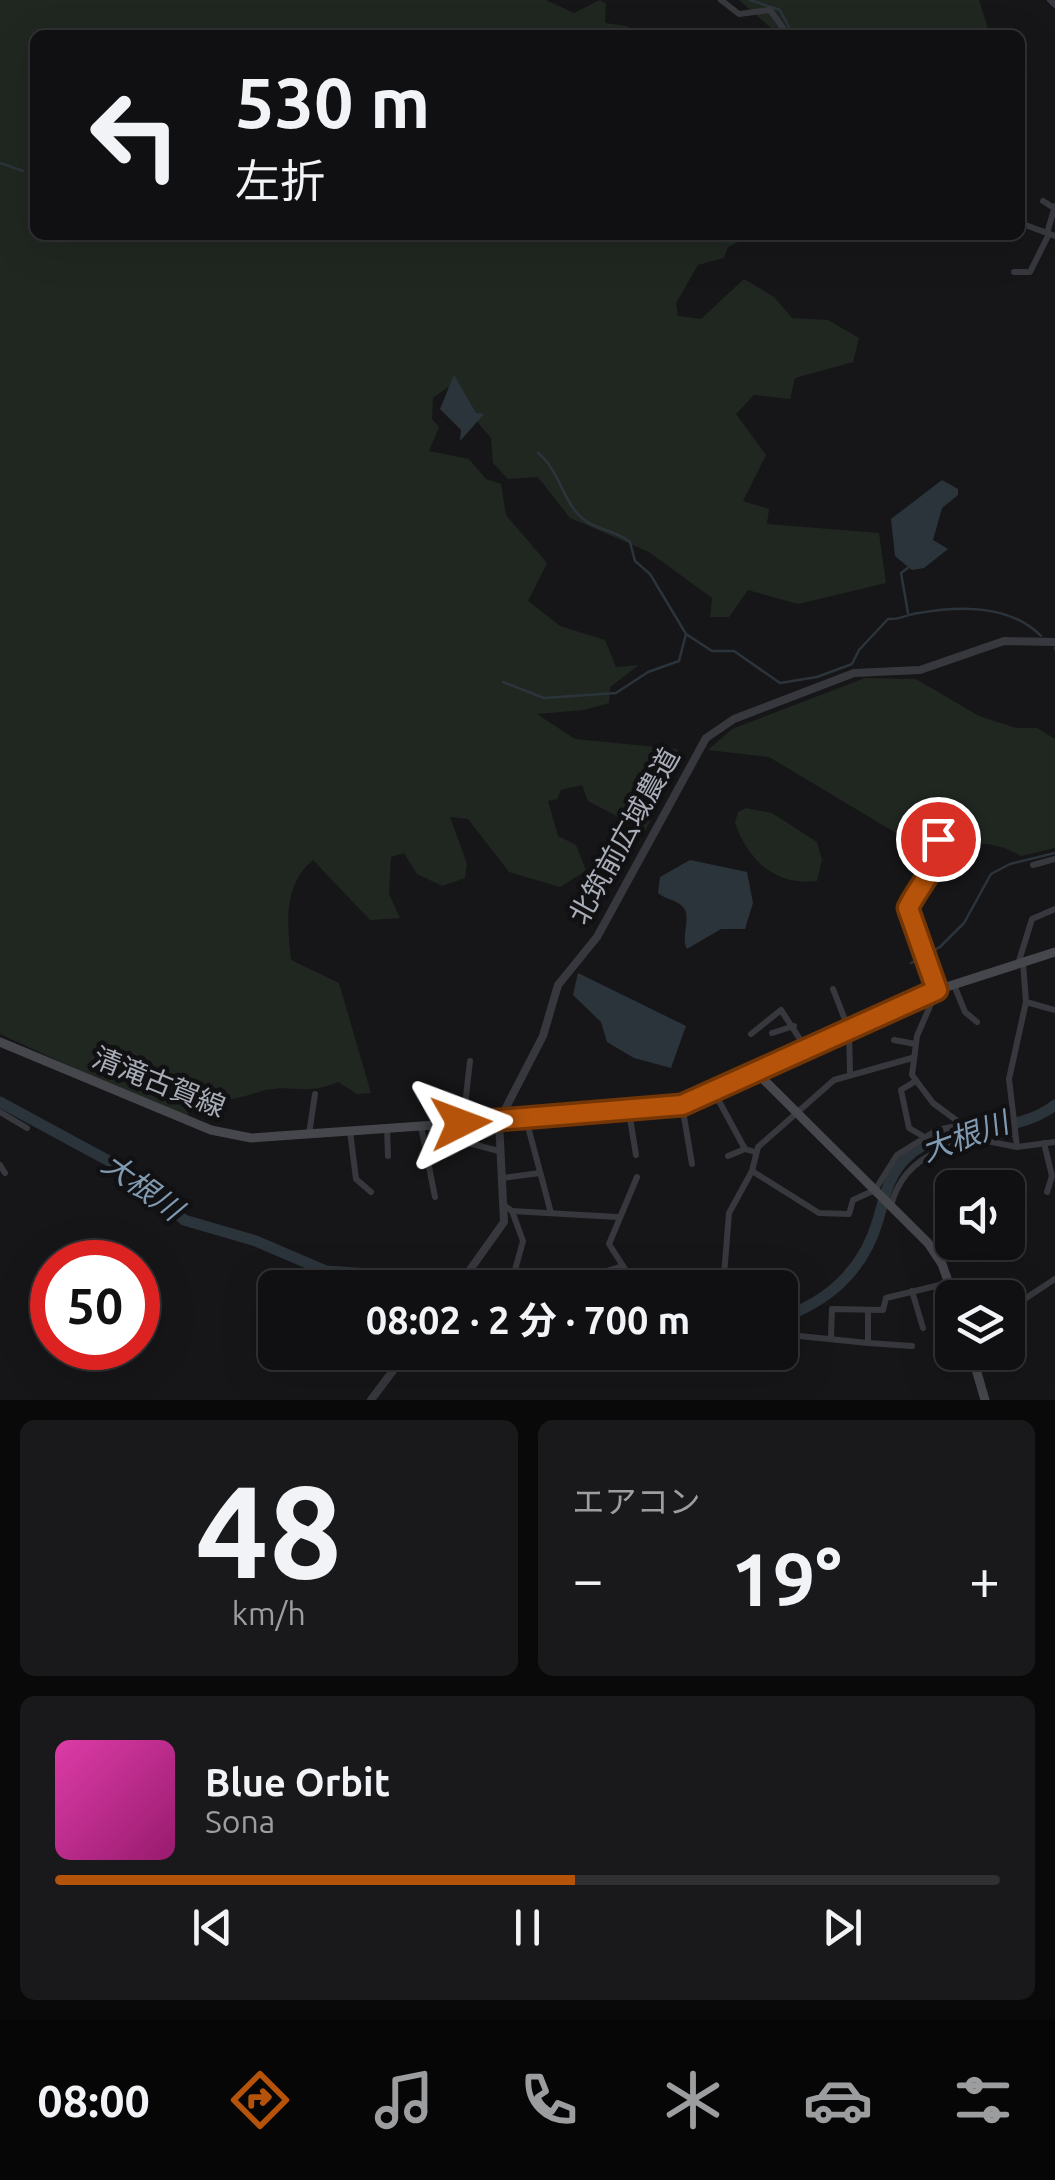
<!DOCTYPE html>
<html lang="ja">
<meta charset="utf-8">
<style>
:root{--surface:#101012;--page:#19191b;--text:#f1f3f6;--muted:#9c9d9f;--line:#303032;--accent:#b45309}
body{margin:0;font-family:Ubuntu,"Noto Sans JP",sans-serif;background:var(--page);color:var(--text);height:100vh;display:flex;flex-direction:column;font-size:38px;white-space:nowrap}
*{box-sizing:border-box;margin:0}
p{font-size:32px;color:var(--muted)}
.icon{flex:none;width:55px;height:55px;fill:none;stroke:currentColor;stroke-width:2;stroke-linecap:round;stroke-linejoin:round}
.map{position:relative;height:1400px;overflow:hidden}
.sheet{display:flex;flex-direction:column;gap:20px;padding:20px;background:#09090a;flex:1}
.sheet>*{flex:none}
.banner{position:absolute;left:30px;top:30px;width:995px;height:210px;border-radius:15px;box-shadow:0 10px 40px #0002,0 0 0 2px var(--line);background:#101012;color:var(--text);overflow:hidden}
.buttons{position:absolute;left:935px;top:1170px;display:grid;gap:20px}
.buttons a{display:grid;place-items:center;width:90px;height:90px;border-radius:15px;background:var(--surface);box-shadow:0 10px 40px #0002,0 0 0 2px var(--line);font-size:50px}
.speed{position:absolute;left:30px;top:1240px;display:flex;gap:20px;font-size:50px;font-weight:700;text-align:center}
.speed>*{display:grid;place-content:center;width:130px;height:130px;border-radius:50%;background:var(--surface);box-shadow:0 10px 40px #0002,0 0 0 2px var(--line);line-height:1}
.speed .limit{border:15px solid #d22;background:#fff;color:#111}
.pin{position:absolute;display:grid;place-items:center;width:85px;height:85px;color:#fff;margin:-42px;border:5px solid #fff;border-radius:50%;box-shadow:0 2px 10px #0007}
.me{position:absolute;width:110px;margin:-55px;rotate:87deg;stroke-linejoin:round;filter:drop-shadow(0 0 8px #0008)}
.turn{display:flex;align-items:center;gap:35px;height:210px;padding:0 40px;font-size:45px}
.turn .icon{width:130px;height:130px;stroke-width:2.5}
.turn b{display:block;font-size:70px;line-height:85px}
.big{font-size:75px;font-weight:700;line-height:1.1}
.sheet .widget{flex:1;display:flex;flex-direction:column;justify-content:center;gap:15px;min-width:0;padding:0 35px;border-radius:15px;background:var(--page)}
.sheet .dial{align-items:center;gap:0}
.dial b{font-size:130px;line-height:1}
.song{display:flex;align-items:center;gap:30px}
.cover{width:120px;height:120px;border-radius:15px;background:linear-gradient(135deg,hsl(320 70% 55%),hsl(320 70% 35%))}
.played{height:10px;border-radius:5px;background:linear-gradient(90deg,var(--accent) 55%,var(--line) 55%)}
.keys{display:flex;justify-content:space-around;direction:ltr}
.heat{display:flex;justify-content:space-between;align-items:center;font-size:55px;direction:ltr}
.sheet .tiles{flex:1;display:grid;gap:20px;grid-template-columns:1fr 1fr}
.widget:last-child{grid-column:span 2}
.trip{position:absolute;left:258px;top:1270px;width:540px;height:100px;border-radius:15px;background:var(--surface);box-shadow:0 10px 40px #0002,0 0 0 2px var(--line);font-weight:700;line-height:100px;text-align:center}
.dock{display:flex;height:160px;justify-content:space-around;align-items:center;background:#060607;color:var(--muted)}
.dock .icon{width:70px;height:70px}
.dock .active{color:var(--accent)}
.dock b{font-size:45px;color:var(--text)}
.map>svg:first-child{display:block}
.green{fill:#202721}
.water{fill:#2c343b}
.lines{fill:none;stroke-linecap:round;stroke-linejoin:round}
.stream{stroke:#2c343b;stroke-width:2.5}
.river{stroke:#2c343b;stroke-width:11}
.minor{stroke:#37383d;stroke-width:6}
.tertiary{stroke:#37383d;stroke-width:8}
.secondary{stroke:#45474c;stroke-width:9}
.route-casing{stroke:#753606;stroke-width:25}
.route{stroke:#b45309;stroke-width:18}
.labels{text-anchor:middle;stroke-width:9;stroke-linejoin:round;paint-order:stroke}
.street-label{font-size:28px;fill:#a8adb7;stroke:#111113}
.water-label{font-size:30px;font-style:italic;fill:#809ab2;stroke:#111113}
</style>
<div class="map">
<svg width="1055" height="1400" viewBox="0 0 1055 1400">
<rect width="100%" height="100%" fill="#161618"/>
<!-- green -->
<g class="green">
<path d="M0,0H546L574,13L600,0L606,4L605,23L626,26L641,35H35V235H753L728,247L724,258L698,265L676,303L678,316L701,319L744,279L774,297L792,318L828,320L859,338L853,362L795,378L790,399L754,395L736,414L766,455L743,501L769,509L767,524L879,533L886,583L798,604L748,590L729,617H710L712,598L649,552L570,518L538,477L508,479L493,463L491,438L448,387L433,398L432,419L439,427L429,451L469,459L486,479L501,484L506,515L547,563L528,601L560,626L605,640L616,667L639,665L610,687L609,703L584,710L537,714L575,739L676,749L683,756L645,831L588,801L582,785L561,790L557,799L548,801L558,836L576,845L586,871L560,887L509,872L468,819L450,817L467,864L465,878L442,886L417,874L404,853L391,857L389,894L400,918L370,920L313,860C283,885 287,923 291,960L339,983L371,1093L357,1094L338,1082C306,1096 295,1084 266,1090C241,1096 237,1102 210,1097L205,1088L183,1076L189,1121L0,1034Z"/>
<path d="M739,0H979L990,35H779Z"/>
<path d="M865,678L916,679L979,716L1016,728H1037L1055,739V848L1021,856C993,839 972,845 941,842C925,841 918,832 901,836L769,757L708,750L732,729Z"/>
<path d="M746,808L772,813L817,842L822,860L817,881C775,886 748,860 735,823L738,812Z"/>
</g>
<!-- water -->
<g class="water">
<path d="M454,375L476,413L484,414L460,441L461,430L440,409Z"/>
<path d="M942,480L958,489V495L942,508L933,540L948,549L924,568L912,570L895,556L891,519Z"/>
<path d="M690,860L747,872L753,903L745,929H721L687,949C680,936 693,916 682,906C676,900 665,899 658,893L660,877Z"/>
<path d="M578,973L686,1026L671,1068L634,1058L607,1042L601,1022L573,995Z"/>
</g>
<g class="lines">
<!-- stream -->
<g class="stream">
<path d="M750,0L780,10L793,35"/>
<path d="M0,163L23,171"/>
<path d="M538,453C560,471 561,498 581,517C594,530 616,530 630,542L635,561L650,574L686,634L712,651H734L780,683L817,677L852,664L859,650L888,619C901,620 907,614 919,613C959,606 1010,604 1041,636"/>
<path d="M908,613L901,573L909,567"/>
<path d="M1055,648V649"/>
<path d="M503,682L544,698L616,693L648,672L679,661L686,634"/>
<path d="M911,963L940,947L964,923L991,874L1010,864L1055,853"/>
</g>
<!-- river -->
<g class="river">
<path d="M0,1102L133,1174L184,1220L256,1241L326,1271L445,1279L467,1288"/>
<path d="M780,1318C829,1302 864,1269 878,1220C885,1196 888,1176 906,1158C947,1118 1012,1139 1055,1105"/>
</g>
<!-- minor -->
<g class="minor">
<path d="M721,0L739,14L770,10L788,35"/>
<path d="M1050,0L1055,5"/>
<path d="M1043,201L1054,208"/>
<path d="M1020,223L1055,236"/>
<path d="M1047,233L1055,206"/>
<path d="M1014,272H1030L1049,234"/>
<path d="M904,818L938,839L940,849L908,907L937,990L917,1036L912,1075L933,1103L960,1123"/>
<path d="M1033,865L1055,859"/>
<path d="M1018,964L1032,919L1055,909"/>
<path d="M954,985L965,1012L977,1022"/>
<path d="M833,989L849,1030L850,1072"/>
<path d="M1026,1002L1055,1010"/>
<path d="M772,1033L794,1026"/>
<path d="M751,1034L781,1010L807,1050"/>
<path d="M894,1040L915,1044"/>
<path d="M470,1061L461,1141L499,1151"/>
<path d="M914,1082L901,1090L909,1128L926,1138"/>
<path d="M714,1092L745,1149L755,1152"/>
<path d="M682,1105L692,1164"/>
<path d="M0,1112L27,1128"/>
<path d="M629,1112L636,1155"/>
<path d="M526,1119L551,1213"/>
<path d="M421,1126L435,1197"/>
<path d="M387,1128L388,1156"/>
<path d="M350,1131L356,1179L371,1192"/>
<path d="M309,1134L315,1094"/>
<path d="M987,1141L1017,1147L1055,1142"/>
<path d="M1044,1143L1052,1176L1047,1192"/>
<path d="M1017,1147L1009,1079L1026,1002L1023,962"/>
<path d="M728,1156L745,1149"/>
<path d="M0,1165L5,1173"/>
<path d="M752,1171L819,1213L849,1214L853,1200L875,1190L897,1155L937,1130L1012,1115"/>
<path d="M637,1177L609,1244L630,1277L641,1285"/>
<path d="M503,1178L540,1173"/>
<path d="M505,1206L512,1211L617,1217"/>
<path d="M891,1206C905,1147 965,1141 1015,1134"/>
<path d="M465,1278L487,1288"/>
<path d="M412,1285L421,1288"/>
<path d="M560,1285L623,1266"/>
<path d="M510,1288L523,1241L512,1211"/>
<path d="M723,1288L729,1213L752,1171L758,1147L834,1080L912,1058"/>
<path d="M912,1291L923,1328"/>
<path d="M780,1334L868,1343V1310"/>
<path d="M831,1337L832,1309L883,1310L886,1298L948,1283"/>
<path d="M1017,1341V1304L1055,1279"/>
<path d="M868,1343L912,1346"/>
</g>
<!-- tertiary -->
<g class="tertiary">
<path d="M457,1288L504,1222L499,1121L543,1036L558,985L597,937L706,738L734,719L854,673L920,670L1004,641L1055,642"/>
<path d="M371,1400L407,1352"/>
</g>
<!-- secondary -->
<g class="secondary">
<path d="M0,1042L211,1130L251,1138L650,1110L682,1105L714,1092L937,990L1055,952"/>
<path d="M756,1072L928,1243L942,1264L954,1298"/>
<path d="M971,1352L985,1400"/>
</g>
</g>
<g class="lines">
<defs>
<path id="route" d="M461,1123L682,1105L937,990L908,908C918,886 943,863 938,839"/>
</defs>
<!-- route casing -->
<use href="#route" class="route-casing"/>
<!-- route -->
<use href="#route" class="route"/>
</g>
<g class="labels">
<!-- street labels -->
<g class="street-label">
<text transform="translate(624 836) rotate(-61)" y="10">北筑前広域農道</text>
<text transform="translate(159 1082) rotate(22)" y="10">清滝古賀線</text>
</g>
<!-- water labels -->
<g class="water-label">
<text transform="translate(965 1137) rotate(-20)" y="10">大根川</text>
<text transform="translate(142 1187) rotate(36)" y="10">大根川</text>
</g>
</g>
</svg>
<div class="buttons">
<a><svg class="icon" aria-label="sound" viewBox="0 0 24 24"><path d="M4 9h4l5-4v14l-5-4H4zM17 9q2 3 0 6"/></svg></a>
<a><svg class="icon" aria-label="layers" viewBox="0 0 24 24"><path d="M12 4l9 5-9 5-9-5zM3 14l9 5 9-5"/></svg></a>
</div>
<div class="speed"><div class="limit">50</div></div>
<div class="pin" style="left:938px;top:839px;background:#d93025"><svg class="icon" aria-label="arrive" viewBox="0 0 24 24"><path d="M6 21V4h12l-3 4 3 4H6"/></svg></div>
<svg class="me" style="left:461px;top:1123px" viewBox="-20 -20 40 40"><path d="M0-17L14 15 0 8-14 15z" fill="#b45309" stroke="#fff" stroke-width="4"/></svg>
<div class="trip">08:02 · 2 分 · 700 m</div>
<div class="banner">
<div class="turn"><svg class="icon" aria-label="left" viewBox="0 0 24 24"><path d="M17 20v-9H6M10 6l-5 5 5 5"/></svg><div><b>530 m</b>左折</div></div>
</div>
</div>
<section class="sheet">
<div class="tiles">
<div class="widget dial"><b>48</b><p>km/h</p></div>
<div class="widget"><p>エアコン</p>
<div class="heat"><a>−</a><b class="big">19°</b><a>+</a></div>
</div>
<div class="widget">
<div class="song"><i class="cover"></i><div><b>Blue Orbit</b><p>Sona</p></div></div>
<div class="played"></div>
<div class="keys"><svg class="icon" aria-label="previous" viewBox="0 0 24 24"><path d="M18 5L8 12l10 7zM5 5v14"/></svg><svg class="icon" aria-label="pause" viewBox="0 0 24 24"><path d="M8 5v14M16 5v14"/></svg><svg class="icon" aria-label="next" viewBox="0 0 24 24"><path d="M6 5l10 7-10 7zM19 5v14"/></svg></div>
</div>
</div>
</section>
<nav class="dock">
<b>08:00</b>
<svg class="icon active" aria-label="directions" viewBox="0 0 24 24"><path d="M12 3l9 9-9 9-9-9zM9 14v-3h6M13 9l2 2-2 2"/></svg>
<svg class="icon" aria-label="music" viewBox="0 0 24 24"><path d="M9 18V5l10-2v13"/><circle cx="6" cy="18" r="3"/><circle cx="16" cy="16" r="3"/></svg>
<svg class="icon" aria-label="phone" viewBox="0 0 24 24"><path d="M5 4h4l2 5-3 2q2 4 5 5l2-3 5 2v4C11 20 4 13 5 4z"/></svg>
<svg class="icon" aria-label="climate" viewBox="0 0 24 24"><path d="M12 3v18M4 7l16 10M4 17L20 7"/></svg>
<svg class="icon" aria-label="car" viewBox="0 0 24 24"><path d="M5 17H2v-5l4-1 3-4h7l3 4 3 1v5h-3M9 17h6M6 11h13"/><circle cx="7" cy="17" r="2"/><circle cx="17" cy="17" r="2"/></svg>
<svg class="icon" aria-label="filters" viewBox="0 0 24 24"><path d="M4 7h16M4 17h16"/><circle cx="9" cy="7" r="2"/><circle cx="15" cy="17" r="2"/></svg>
</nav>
